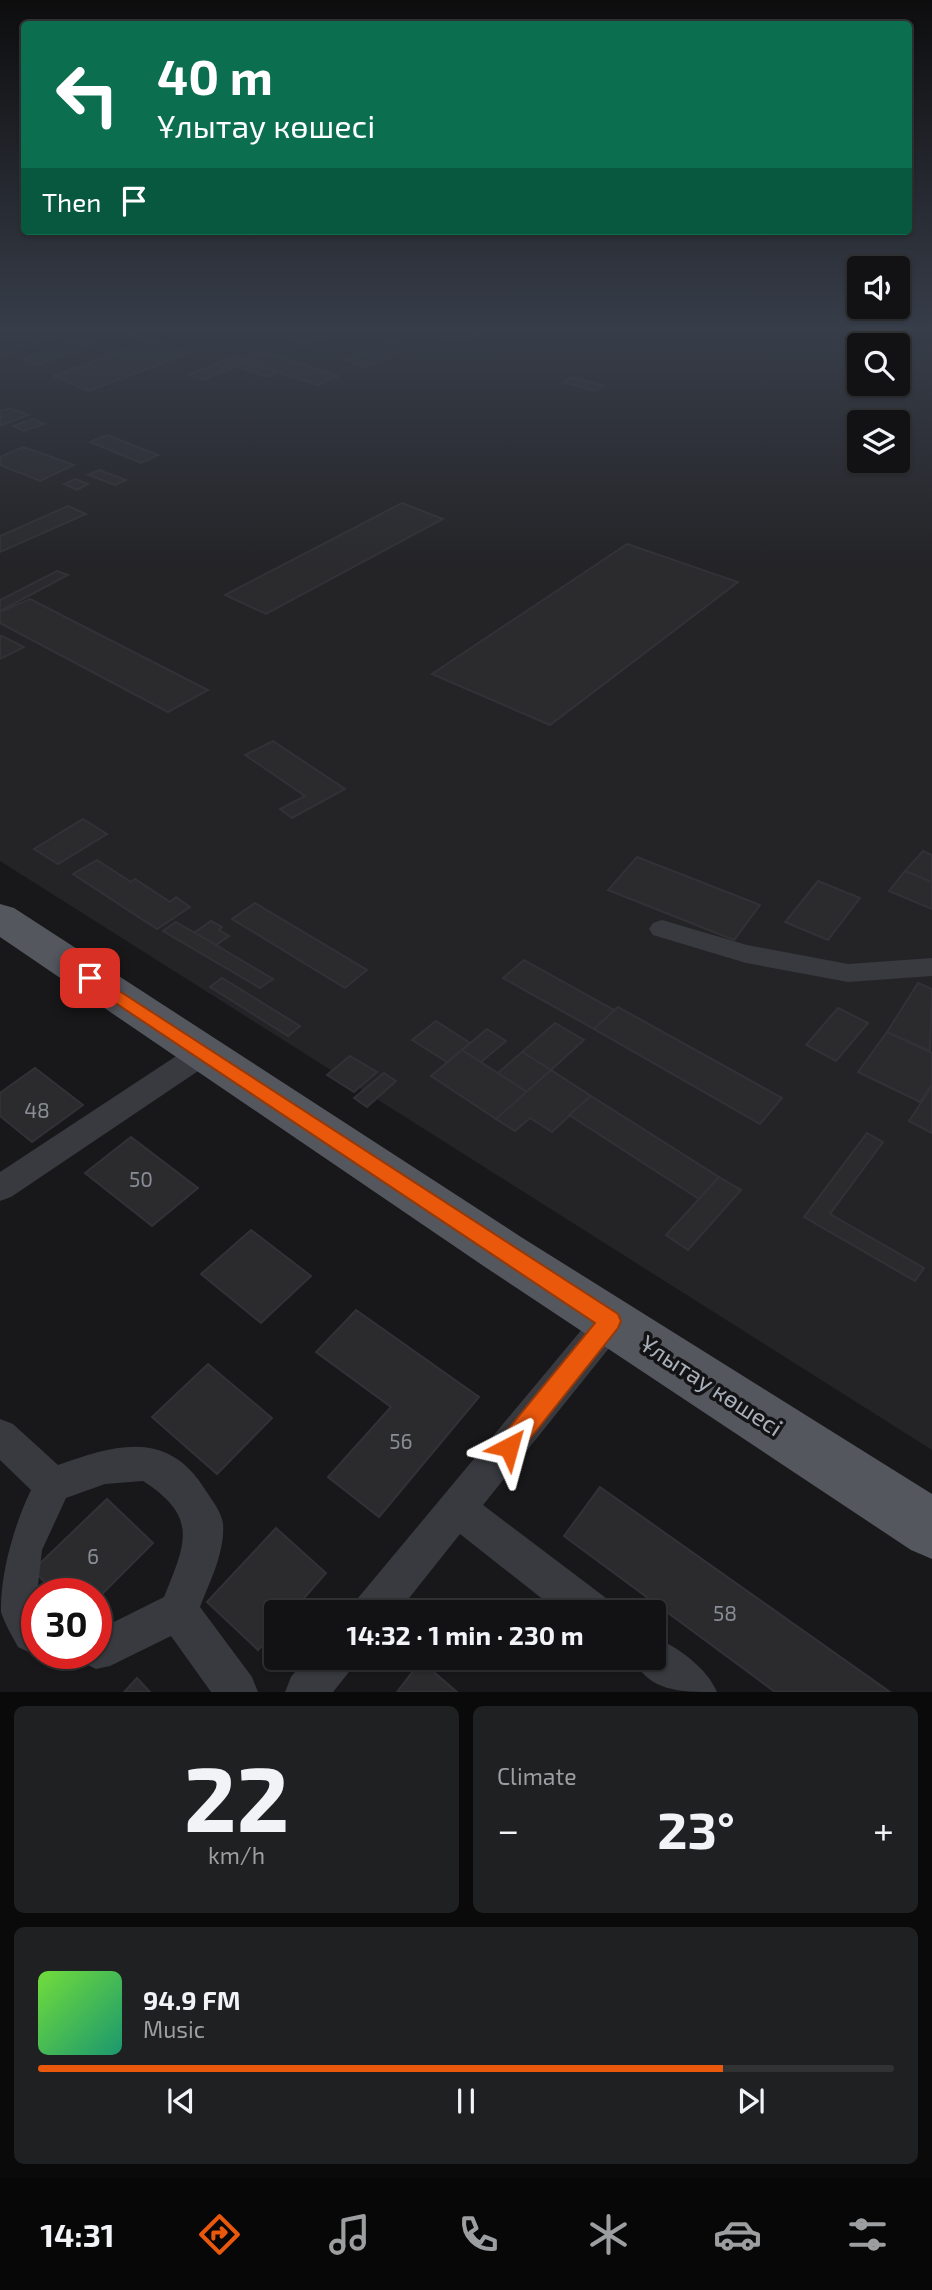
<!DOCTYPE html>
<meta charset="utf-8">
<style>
:root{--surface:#121214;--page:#1f2022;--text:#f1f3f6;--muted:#9c9ea0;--line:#313234;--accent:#ea580c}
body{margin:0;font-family:"Exo 2",sans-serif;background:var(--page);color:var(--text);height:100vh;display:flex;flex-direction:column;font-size:26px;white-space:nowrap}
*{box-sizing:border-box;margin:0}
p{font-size:23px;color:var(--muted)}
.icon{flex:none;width:38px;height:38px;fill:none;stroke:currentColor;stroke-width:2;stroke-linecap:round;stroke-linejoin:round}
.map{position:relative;height:1692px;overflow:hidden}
.sheet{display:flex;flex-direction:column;gap:14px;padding:14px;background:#0a0a0b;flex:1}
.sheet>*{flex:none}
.top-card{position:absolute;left:21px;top:21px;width:891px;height:214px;border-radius:7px;box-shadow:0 2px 5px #0004,0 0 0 2px var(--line);background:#0b6e4f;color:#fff;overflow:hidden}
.tools{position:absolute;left:847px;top:256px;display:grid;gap:14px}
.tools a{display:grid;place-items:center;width:63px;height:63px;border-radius:7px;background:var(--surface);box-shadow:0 2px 5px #0004,0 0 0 2px var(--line);font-size:35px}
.speed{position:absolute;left:21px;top:1578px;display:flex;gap:14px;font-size:35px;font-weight:700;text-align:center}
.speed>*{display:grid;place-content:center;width:91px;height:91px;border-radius:50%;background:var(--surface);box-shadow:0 2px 5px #0004,0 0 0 2px var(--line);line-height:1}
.speed .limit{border:10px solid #d22;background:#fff;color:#111}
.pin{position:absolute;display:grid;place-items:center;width:60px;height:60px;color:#fff;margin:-30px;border-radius:14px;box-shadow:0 4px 10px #0006}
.me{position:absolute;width:77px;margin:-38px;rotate:39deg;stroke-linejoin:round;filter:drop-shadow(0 0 5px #0008)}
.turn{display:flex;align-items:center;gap:24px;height:147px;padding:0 21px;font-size:32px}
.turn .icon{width:91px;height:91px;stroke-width:2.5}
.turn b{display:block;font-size:49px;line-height:60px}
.then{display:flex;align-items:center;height:66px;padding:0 21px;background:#0003;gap:14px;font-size:26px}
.big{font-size:52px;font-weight:700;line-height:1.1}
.sheet .card{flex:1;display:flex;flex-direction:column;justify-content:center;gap:10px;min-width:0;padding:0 24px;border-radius:10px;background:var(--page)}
.sheet .dial{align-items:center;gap:0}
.dial b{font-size:91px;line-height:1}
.song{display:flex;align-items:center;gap:21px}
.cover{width:84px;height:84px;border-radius:10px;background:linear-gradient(135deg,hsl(100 70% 55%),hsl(160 70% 35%))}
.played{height:7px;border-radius:4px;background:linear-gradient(90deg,var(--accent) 80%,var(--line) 80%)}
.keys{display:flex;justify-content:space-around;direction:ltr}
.heat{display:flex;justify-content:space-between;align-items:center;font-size:38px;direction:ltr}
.sheet .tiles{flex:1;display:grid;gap:14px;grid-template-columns:1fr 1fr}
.card:last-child{grid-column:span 2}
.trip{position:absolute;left:264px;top:1600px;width:402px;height:70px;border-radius:7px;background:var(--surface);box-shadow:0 2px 5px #0004,0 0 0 2px var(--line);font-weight:700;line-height:70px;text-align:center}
.menu{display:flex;height:112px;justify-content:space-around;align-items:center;background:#070708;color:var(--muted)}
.menu .icon{width:49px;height:49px}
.menu .selected{color:var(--accent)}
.menu b{font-size:32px;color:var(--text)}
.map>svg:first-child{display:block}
.built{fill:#242427;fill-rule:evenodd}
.building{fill:#2b2b2e;stroke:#323236;stroke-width:2}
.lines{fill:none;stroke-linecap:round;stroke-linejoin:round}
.minor{fill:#383a3f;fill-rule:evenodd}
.primary{fill:#54575e;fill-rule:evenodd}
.route{fill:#ea580c;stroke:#983908;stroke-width:2}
.labels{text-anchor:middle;stroke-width:7;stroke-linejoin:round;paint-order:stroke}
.near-number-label{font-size:21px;fill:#898e96}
.near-street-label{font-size:24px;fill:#a9b0ba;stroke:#131315}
</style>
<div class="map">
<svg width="932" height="1692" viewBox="0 0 932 1692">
<rect width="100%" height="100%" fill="#18181a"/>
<!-- built -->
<path class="built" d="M0,330H932V1450L0,861ZM859,345H898V383H859ZM859,422H898V460H859Z"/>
<!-- building -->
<g class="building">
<path d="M6,330H68L71,331L0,356V332Z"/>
<path d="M117,330H166L142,339Z"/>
<path d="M314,330H343L305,345L289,340Z"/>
<path d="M425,330H487L459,342L423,331Z"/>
<path d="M81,339L96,345L36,365L22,359Z"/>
<path d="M152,340L189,353L89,391L53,376Z"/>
<path d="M392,342L411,348L365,367L345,360Z"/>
<path d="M263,351L339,376L318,385L241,360Z"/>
<path d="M233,357L247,362L203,380L188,375Z"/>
<path d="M247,362L278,372L267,377L236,366Z"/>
<path d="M571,377L604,386L595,391L563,382Z"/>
<path d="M10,408L28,415L0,426V411Z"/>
<path d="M33,419L44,424L24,431L13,426Z"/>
<path d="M107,435L158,455L141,463L90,442Z"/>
<path d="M23,447L74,465L40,481L0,465V457Z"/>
<path d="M99,470L126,480L115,485L88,475Z"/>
<path d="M75,479L88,484L77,490L64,484Z"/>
<path d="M402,503L443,519L266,614L225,595Z"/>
<path d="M68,506L86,514L0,552V536Z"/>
<path d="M627,544L738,582L550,725L432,674Z"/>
<path d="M57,571L68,575L0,611V600Z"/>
<path d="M30,599L208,690L168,712L0,623V612Z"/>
<path d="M0,636H2L24,647L0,659Z"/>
<path d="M273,741L345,789L292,818L280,809L305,796L245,755Z"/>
<path d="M83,819L107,834L58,864L34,849Z"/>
<path d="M923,851L932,855V882L905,871Z"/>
<path d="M637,857L760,905L734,940L608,890Z"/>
<path d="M97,860L131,882L135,879L170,902L176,897L190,907L157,929L73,874Z"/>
<path d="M905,871L932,882V909L889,891Z"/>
<path d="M818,881L860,898L828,940L785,922Z"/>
<path d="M255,903L367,970L345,988L232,919Z"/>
<path d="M211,921L222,927L219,930L229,936L216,945L194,933Z"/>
<path d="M176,922L216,945L273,979L260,988L163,931Z"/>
<path d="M524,960L614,1010L594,1029L503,978Z"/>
<path d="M222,978L300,1026L288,1036L210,987Z"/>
<path d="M918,983L932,989L930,1051L887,1032Z"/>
<path d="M618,1007L782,1098L760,1124L594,1029Z"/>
<path d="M838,1008L868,1023L836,1061L806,1045Z"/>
<path d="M436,1021L470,1043L447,1062L412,1040Z"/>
<path d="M555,1023L584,1040L551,1070L522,1052Z"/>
<path d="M487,1029L506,1041L481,1062L462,1050Z"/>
<path d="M887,1032L932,1053V1084L920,1102L858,1072Z"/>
<path d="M462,1050L527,1092L496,1119L431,1076Z"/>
<path d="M522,1052L551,1070L527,1092L498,1073Z"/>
<path d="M350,1056L377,1072L354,1092L327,1075Z"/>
<path d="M35,1068L83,1105L32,1142L0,1116V1093Z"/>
<path d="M551,1070L591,1096L552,1132L530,1118L515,1131L496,1119Z"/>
<path d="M384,1073L396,1081L367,1107L354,1098Z"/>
<path d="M932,1086V1133L909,1121Z"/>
<path d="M591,1096L719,1177L699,1199L569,1115Z"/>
<path d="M867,1133L883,1142L830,1214L924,1268L915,1281L804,1217Z"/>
<path d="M131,1137L198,1188L152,1226L85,1173Z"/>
<path d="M719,1177L741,1190L688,1250L666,1235Z"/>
<path d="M251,1230L311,1276L261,1323L201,1274Z"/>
<path d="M356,1310L479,1397L379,1517L328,1477L391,1407L316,1352Z"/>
<path d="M208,1364L272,1418L217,1474L152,1417Z"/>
<path d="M600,1487L890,1692H775L564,1536Z"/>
<path d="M107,1499L153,1543L96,1600V1594H56L33,1570Z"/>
<path d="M276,1528L326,1573L292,1612H276V1630L258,1650L207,1602Z"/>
<path d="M421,1661L457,1692H397Z"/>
<path d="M137,1678L150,1692H124Z"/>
</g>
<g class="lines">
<!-- minor -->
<g class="minor">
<path d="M662,920L747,945L848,964L932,958V976L848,982L746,963L653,935L649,929L653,923Z"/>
<path d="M203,1042L213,1045L217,1053L213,1061L11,1197L0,1201V1172L193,1045Z"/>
<path d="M610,1306L622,1310L627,1321L622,1332L483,1505L606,1598L612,1612H559L460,1534L398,1612H352L358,1598L598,1310Z"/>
<path d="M0,1419L13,1424L58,1465C115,1445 168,1428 206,1491C212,1500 222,1513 223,1524C225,1552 210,1581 200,1607L252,1677L258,1692H211L171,1636L110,1666L96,1669L82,1662L78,1654H96V1627L106,1626L164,1597C186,1543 199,1517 143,1481L105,1484L66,1498L42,1550L37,1594V1654H43L37,1656L18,1647C12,1636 5,1624 1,1612C0,1573 15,1523 31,1490L0,1460Z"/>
<path d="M654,1637C678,1647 707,1668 717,1692C679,1692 649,1692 632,1657H654Z"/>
<path d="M307,1657H354L349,1672L333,1692H285L291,1677Z"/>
</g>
<!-- primary -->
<path class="primary" d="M0,904L14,908L521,1237L932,1494V1559L911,1550L485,1267L0,937Z"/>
</g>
<!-- sky -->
<linearGradient id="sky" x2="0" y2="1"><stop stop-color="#0d0d0e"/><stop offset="0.58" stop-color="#373d49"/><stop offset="1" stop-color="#373d49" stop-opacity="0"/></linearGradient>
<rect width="932" height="567" fill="url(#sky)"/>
<!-- route -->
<path class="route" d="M90,972L618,1314L621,1321L618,1328L517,1455L509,1458L500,1455L497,1447L500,1439L595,1323L84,982L81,978L84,974Z"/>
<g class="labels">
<!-- near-number labels -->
<g class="near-number-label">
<text x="37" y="1118">48</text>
<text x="141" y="1187">50</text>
<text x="401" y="1449">56</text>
<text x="93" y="1564">6</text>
<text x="725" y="1621">58</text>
</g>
<!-- near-street labels -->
<g class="near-street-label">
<text transform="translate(711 1386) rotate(33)" y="8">Ұлытау көшесі</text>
</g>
</g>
</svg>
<div class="tools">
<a><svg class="icon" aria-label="sound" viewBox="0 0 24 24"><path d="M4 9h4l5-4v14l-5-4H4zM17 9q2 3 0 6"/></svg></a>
<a><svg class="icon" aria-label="search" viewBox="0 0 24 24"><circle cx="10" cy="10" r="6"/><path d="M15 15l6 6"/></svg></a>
<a><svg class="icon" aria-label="layers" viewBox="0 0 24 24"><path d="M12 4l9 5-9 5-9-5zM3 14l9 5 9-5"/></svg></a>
</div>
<div class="speed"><div class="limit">30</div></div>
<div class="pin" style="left:90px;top:978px;background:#d93025"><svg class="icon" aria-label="arrive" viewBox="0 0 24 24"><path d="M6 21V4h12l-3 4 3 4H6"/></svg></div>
<svg class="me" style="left:509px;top:1447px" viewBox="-20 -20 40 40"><path d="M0-17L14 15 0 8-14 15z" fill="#ea580c" stroke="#fff" stroke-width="4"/></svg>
<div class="trip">14:32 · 1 min · 230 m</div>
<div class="top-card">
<div class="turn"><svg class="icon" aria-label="left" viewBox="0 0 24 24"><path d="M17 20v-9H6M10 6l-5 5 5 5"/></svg><div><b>40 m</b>Ұлытау көшесі</div></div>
<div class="then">Then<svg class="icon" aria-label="arrive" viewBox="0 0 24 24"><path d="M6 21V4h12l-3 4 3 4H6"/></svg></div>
</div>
</div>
<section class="sheet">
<div class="tiles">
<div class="card dial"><b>22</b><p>km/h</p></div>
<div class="card"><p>Climate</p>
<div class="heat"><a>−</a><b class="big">23°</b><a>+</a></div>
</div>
<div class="card">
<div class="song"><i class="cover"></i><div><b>94.9 FM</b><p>Music</p></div></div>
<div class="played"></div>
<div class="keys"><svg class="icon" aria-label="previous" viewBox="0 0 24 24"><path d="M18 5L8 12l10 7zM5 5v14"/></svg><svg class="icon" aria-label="pause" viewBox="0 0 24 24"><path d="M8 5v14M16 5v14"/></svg><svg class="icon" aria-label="next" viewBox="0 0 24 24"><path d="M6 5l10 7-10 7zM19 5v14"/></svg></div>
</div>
</div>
</section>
<nav class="menu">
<b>14:31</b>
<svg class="icon selected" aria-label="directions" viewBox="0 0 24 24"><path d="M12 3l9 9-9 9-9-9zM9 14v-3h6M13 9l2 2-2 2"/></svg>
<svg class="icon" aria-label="music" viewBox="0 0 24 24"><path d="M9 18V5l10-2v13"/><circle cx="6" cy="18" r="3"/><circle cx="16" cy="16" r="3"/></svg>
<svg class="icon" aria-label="phone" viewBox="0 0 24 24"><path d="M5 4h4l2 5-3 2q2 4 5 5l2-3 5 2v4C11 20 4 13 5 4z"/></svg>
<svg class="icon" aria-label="climate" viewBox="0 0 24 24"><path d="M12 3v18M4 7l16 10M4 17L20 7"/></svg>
<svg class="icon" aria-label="car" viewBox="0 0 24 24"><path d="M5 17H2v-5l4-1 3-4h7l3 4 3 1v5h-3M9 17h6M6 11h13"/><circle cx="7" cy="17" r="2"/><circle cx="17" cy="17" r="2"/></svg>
<svg class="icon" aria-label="filters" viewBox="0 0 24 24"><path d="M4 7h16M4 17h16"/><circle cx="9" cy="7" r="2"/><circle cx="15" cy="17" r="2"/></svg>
</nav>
